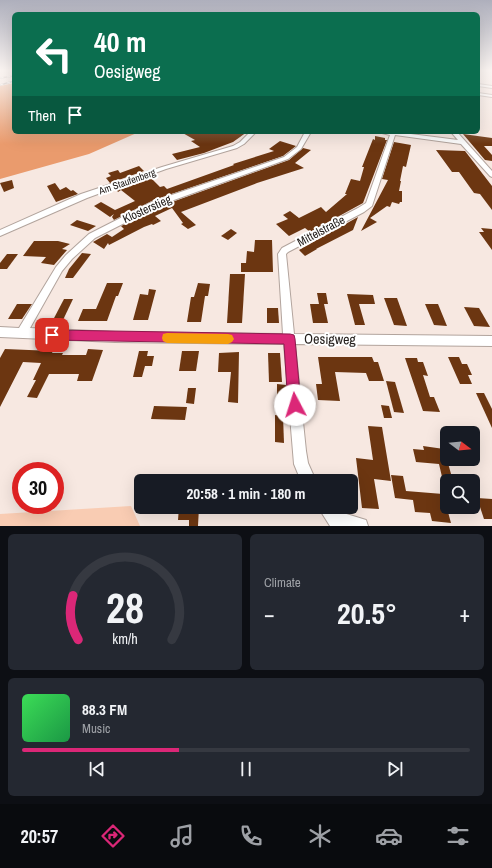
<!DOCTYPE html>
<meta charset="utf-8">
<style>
:root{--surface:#171b24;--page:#242831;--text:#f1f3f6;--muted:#9ea1a6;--line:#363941;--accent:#db2777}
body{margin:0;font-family:"Archivo Narrow",sans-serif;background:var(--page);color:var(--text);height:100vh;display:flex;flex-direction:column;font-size:15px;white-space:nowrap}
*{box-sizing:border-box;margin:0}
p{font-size:13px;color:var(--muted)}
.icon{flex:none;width:22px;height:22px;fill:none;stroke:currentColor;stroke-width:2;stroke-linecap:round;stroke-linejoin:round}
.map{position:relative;height:526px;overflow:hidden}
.details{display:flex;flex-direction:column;gap:8px;padding:8px;background:#0d0f14;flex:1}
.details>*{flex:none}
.hud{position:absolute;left:12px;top:12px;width:468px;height:122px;border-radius:6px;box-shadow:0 4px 16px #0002;background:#0b6e4f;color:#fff;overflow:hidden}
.needle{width:26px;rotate:106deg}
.controls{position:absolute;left:440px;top:426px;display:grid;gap:8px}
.controls a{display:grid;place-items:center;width:40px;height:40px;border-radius:6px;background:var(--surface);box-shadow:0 4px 16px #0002;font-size:20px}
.speed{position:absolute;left:12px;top:462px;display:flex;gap:8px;font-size:20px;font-weight:700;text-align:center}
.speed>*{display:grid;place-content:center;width:52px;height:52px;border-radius:50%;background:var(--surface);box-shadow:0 4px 16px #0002;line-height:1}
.speed .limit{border:6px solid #d22;background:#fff;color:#111}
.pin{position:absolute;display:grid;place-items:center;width:34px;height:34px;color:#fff;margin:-17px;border-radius:8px;box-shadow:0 2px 6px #0006}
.me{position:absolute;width:44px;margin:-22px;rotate:355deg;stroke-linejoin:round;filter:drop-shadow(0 0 3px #0008)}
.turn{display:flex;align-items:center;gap:14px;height:84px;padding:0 16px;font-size:18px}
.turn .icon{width:52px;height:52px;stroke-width:2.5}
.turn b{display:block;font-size:28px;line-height:34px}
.then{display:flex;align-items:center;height:38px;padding:0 16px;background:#0003;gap:8px;font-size:15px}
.big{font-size:30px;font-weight:700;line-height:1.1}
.details .card{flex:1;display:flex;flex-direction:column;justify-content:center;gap:6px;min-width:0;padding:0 14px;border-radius:6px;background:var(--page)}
.details .dial{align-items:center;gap:0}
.dial svg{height:104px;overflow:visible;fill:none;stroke:var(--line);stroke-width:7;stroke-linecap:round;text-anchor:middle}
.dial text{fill:var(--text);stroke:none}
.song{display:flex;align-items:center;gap:12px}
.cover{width:48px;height:48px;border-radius:6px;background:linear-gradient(135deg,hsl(130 70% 55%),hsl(140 70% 35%))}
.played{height:4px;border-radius:2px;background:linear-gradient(90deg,var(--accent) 35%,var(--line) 35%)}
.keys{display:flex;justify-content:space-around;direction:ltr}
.heat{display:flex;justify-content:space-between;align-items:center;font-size:22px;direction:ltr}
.details .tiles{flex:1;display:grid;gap:8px;grid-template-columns:1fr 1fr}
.card:last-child{grid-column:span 2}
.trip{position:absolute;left:134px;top:474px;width:224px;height:40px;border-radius:6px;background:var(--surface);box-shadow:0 4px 16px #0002;font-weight:700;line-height:40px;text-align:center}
.tab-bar{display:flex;height:64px;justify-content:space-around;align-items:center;background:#090b0e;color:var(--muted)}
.tab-bar .icon{width:28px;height:28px}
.tab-bar .on{color:var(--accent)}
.tab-bar b{font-size:18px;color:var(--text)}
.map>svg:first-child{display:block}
.green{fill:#f9ccb3}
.forest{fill:#ea9b6d}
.building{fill:#6c3611}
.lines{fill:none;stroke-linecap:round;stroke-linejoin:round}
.minor-casing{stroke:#b2a49d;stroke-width:2}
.minor{fill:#fff;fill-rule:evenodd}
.rail-casing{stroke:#988d88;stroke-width:1.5}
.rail{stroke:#fff;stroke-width:1;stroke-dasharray:3.5;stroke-linecap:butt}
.route{fill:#db2777;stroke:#8e194d}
.slow{fill:#f59e0b}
.labels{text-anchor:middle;stroke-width:4;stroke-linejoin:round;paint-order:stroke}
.far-street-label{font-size:10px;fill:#26211e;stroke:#fff}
.street-label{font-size:12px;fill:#26211e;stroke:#fff}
.near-street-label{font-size:14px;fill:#26211e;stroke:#fff}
</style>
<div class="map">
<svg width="492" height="526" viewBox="0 0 492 526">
<rect width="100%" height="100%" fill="#f7e8e1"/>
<!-- green -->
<path class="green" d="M131,506L140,526H0V514Z"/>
<!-- forest -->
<path class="forest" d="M14,83V132H139L89,154L0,179V86Z"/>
<!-- building -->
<g class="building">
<path d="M181,132H247L233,142L204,153L177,160L172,154L200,147L191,141L195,140Z"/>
<path d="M463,134L492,138V146H484L492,155V161L485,160Z"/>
<path d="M375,136L385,138V140H387L363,203L310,232L305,228L289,236L276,224L288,219L283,215L290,211L299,218L321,207L326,212L347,194H345L351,179L360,181L364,167H362L373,139L375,140Z"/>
<path d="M280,141L296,146L283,156L154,200L114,220L112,217L114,214L110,217L94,206L101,202L115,210L135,201L121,190L118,192L116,189L150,177L160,187L164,186L167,189L234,165L233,164L274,151L269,149Z"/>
<path d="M394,142L411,145L406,167L403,166L400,181H401L399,191H402V202H400L399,204L392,202L390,207L387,206L370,218L377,222L361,231L388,180L382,179Z"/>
<path d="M303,148L311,150L295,163L304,168L257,183L181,212L196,225L188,229L181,224L183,223L172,208L155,216L161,221L153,225L152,224L144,227L109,245L108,243L104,249L93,242L107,234L112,237L124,229L121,226L161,206L289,160Z"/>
<path d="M436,150L465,151L492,186V210L480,194L474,193L459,172H452Z"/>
<path d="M139,166L144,171L110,183L106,178L111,176L108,173L118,170L120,173Z"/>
<path d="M12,180L14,188L4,192L0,183Z"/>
<path d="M55,183L60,190L66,187L71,191L73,190L78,194L56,202L47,186Z"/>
<path d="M358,217L353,230L316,249H317L305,256L299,250Z"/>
<path d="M77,220L96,226L88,231L70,225Z"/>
<path d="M481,228L492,229V250L479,232H484Z"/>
<path d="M231,229L237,233L228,240L221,236Z"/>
<path d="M255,240H272L273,272H241V263H246L247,251L254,252Z"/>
<path d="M34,241H58L70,244L62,249L67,250L54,265L41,263L46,257L23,256Z"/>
<path d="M82,253L91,254L73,278H65L69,269Z"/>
<path d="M7,254H18L7,269H0V263Z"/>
<path d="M230,274H245L242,323H227Z"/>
<path d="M107,283H123L118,296H116L107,321H78L83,309H96Z"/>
<path d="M198,283L210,284L208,296H205L201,322H187L191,297H194Z"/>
<path d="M149,289L156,290L148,320H133L140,294L148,295Z"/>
<path d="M317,293H326L328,304H319Z"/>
<path d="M347,294L373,295L375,304H359L365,325H355Z"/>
<path d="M384,298H397L407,326L394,325Z"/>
<path d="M64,299H73L63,320H53Z"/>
<path d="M17,304H32L22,319H8Z"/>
<path d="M310,304H324L328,323H313Z"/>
<path d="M425,304H438L447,326L434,325Z"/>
<path d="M464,307L479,308L490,327L474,326Z"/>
<path d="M267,308H278L279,323H267Z"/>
<path d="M5,349L53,351L52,353H63L62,355H86L88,349L103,350L92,381H77L79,374H49L37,398L27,397L36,380H33L41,363L23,362L0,407V358Z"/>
<path d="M139,351H148L147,356H154L152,366H145L142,377H133Z"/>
<path d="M182,351H199L196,371H179Z"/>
<path d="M239,352L238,403L228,402L231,372H218L219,353Z"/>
<path d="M268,353H280L282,382H269Z"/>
<path d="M318,357H372L374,362H378L384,381H369L366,373L335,372L340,401L318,400L316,384H322Z"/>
<path d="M448,357H459L462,364H467L472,375H468L472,384H460Z"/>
<path d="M405,358H417L418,362H423L428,376L423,375L430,397H434L440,412L423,411Z"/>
<path d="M386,381L395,382L404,413L394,412Z"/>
<path d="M277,384L286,385V405H277Z"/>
<path d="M188,388H196L194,404L186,403Z"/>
<path d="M476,393H484L492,409V428Z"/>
<path d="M381,405L389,406L392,418H384Z"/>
<path d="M154,406L187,407L185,420L151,419Z"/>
<path d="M275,415L283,416L284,443L275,442Z"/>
<path d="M368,426L382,427L391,481L374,479L379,509L362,508L356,458L373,460Z"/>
<path d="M423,446L444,449L453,481H443L439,464L416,462L413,449L424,450Z"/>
<path d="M391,475L403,476L406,491L443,494L451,523L432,521L430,513L415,512L413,500L395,498Z"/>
<path d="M477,498L492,499V519H484Z"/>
<path d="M179,507H199L198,526H189V520H178Z"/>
</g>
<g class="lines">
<defs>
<g id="minor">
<path d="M478,84L492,86V88L478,86Z"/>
<path d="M478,93L492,95V97L478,95Z"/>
<path d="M250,132H256L244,144L237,148L166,169L87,198L0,236V230L81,194L162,167L233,146L240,142Z"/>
<path d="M305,132H311L301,149L288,159L160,205L95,238L72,259L62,271L30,328L115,332L283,334L278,254L282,248L358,208L366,203L390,135L378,132H395L458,140L451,132H457L492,171V177L490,176L461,144L395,135L372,206L364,212L288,252L286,254L294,334L492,336V346L295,344L306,451L308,463L316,481H301L294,464L284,344L115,342L0,337V327L19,328L56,267L66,255L89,234L154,201L284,157L297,147Z"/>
<path d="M318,507H336L340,512L366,520L368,526H330Z"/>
</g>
</defs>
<!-- minor casing -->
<use href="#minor" class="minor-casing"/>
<!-- minor -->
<use href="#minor" class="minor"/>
<defs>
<g id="rail">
<path d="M0,78L14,76"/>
<path d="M0,85L14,81"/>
</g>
</defs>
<!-- rail casing -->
<use href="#rail" class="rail-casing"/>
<!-- rail -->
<use href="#rail" class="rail"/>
</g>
<!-- sky -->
<linearGradient id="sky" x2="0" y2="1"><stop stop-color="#aeafbc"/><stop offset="0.49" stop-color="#fbf5f2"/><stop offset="1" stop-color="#fbf5f2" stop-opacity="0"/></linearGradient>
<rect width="492" height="144" fill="url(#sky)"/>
<!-- route -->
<path class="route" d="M52,330L290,334L294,335L295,339L301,405L299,409L295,411L290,409L288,405L284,344L52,340L48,339L47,335L48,332Z"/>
<!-- slow -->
<path class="slow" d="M167,333L228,334L232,335L234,339L232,342L228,344L167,343L163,341L162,338L163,334Z"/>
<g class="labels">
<!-- far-street labels -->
<g class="far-street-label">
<text transform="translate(127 181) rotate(-19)" y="4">Am Staufenberg</text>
</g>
<!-- street labels -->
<g class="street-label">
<text transform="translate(147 209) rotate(-24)" y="4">Klosterstieg</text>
<text transform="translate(321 231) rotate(-28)" y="4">Mittelstraße</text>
</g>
<!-- near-street labels -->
<g class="near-street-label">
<text transform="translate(330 339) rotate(1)" y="5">Oesigweg</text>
</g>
</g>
</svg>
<div class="controls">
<a><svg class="needle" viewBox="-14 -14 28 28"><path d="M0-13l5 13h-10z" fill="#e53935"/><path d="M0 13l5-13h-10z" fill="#9ea1a6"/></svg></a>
<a><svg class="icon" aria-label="search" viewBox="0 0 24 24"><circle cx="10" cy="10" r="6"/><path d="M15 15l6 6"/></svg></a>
</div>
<div class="speed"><div class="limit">30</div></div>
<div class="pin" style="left:52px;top:335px;background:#d93025"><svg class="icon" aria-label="arrive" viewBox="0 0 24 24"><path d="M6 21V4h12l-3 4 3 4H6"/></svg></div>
<svg class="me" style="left:295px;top:405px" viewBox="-20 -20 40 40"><circle r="19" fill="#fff"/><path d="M0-13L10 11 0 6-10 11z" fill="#db2777"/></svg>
<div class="trip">20:58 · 1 min · 180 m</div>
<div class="hud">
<div class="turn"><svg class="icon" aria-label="left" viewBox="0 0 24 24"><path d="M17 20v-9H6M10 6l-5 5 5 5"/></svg><div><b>40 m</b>Oesigweg</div></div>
<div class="then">Then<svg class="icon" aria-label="arrive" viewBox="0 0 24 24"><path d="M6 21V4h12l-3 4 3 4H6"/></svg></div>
</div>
</div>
<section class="details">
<div class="tiles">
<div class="card dial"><svg viewBox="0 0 100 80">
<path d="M14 69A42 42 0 1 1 86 69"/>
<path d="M14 69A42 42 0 0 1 10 35" stroke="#db2777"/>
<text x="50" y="56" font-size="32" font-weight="700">28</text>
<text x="50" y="72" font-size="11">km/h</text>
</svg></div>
<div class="card"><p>Climate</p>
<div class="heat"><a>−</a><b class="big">20.5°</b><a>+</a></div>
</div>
<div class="card">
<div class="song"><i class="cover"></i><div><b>88.3 FM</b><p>Music</p></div></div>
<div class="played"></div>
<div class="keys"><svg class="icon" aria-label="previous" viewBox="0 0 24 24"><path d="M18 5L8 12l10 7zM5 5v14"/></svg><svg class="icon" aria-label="pause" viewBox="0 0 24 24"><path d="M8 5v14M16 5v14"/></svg><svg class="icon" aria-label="next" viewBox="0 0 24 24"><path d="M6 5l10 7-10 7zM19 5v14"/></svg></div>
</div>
</div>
</section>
<nav class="tab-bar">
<b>20:57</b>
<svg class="icon on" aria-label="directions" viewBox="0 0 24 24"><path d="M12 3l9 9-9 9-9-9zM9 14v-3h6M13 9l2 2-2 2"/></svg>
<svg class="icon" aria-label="music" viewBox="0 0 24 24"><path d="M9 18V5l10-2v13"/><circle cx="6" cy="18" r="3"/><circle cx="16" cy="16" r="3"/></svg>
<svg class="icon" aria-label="phone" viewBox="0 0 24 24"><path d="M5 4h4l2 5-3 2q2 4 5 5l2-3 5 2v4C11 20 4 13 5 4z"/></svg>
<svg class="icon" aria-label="climate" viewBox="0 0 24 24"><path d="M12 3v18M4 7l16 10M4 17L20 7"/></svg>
<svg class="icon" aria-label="car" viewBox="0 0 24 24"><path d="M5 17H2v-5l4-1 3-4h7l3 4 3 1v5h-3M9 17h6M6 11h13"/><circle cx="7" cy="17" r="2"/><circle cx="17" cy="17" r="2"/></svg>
<svg class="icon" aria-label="filters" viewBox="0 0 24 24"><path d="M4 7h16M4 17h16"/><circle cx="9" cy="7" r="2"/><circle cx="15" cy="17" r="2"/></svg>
</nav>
